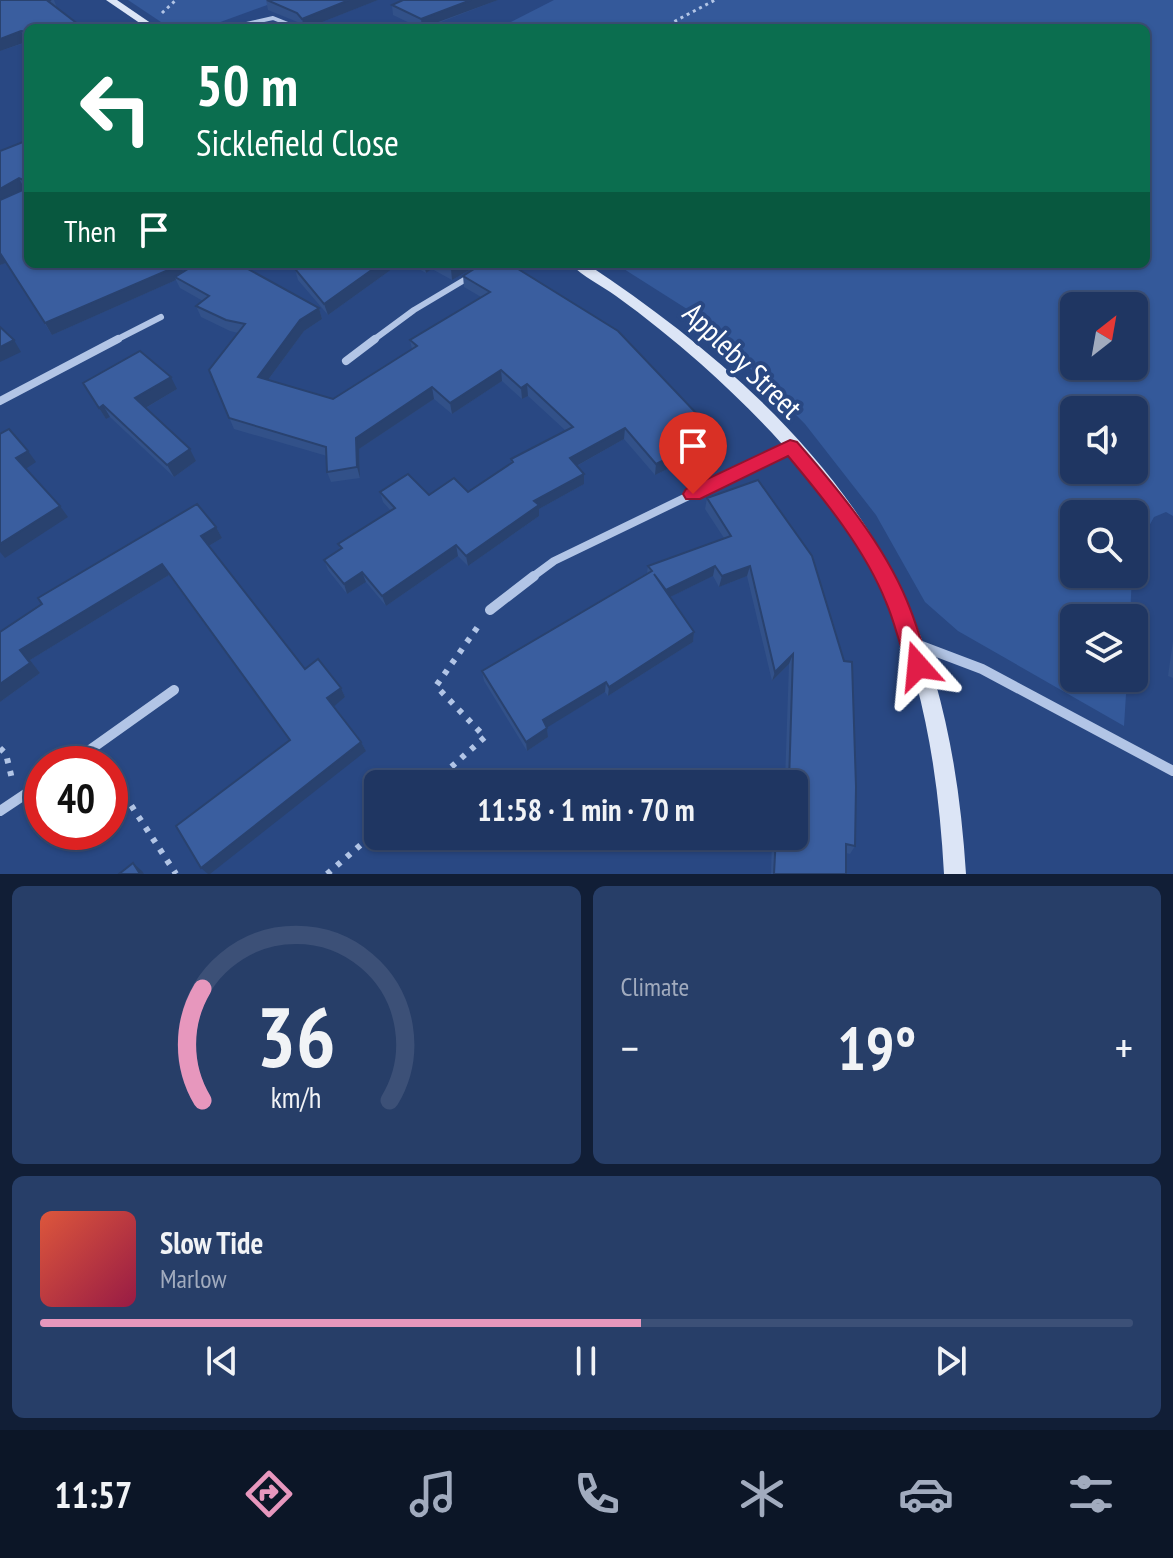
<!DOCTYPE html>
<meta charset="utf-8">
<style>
:root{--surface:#1f3662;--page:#273e68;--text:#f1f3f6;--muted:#a1abbe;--line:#3c5077;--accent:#e797bd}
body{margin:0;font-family:"PT Sans Narrow",sans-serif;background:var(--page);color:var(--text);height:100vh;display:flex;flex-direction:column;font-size:30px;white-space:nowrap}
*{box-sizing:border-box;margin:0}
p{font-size:26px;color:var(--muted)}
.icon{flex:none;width:44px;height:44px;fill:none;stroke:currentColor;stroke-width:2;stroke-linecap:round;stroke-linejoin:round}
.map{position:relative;height:874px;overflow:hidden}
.details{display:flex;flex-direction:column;gap:12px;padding:12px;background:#111e36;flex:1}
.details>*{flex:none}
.top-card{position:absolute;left:24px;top:24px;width:1126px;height:244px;border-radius:12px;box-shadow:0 2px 6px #0004,0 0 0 2px var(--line);background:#0b6e4f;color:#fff;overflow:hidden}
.needle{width:52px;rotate:31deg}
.buttons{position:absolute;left:1060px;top:292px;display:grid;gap:16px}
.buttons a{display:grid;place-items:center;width:88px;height:88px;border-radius:12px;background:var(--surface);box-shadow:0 2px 6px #0004,0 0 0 2px var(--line);font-size:40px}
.speed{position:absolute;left:24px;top:746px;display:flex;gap:16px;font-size:40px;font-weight:700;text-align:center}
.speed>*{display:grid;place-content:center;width:104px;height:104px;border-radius:50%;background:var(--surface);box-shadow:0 2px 6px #0004,0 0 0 2px var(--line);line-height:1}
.speed .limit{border:12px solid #d22;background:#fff;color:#111}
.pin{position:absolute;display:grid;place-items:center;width:68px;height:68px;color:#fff;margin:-82px -34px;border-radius:50% 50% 50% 0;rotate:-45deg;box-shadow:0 0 8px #0007}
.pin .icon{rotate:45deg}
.me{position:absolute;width:88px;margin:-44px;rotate:342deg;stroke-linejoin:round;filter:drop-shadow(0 0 6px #0008)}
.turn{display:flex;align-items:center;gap:28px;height:168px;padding:0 40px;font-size:36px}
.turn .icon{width:104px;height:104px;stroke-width:2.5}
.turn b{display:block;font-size:56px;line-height:68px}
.then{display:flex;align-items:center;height:76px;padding:0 40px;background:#0003;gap:16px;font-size:30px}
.big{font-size:60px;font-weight:700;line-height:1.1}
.details .widget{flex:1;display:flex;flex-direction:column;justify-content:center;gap:12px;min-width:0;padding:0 28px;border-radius:12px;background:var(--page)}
.details .dial{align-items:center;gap:0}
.dial svg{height:208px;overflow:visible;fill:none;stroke:var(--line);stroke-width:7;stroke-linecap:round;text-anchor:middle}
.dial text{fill:var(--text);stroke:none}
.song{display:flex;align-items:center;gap:24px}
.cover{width:96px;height:96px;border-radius:12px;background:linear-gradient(135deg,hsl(10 70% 55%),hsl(340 70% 35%))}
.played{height:8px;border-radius:4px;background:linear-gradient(90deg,var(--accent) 55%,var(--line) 55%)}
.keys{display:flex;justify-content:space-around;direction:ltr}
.heat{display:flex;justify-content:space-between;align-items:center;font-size:44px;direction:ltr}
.details .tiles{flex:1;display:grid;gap:12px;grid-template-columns:1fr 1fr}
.widget:last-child{grid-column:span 2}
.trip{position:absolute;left:364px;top:770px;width:444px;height:80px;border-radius:12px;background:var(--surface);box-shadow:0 2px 6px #0004,0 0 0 2px var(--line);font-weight:700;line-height:80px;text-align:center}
.tab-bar{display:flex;height:128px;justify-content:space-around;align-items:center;background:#0c1627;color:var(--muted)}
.tab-bar .icon{width:56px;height:56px}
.tab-bar .active{color:var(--accent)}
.tab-bar b{font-size:36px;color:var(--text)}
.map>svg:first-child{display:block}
.green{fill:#34599a;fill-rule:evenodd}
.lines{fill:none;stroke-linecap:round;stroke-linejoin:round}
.path-far1{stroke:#b2c5e6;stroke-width:3;stroke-dasharray:3 4;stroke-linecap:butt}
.path{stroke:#b2c5e6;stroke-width:6;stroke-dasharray:5 8;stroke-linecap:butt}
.lane{stroke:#b2c5e6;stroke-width:4}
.street-far2{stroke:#b2c5e6;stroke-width:6}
.street-far1{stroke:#b2c5e6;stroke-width:8}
.street{stroke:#b2c5e6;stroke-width:10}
.secondary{fill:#dce5f6;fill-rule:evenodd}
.wall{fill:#325189}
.shaded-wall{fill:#29426f}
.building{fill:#3a5e9f;stroke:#29426f;stroke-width:2}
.route{fill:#e11d48;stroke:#92132f;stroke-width:2}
.labels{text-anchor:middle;stroke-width:8;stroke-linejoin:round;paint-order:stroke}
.street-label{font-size:30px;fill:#fff;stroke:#294883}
</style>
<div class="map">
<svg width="1173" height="874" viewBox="0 0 1173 874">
<rect width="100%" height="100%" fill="#294883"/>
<!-- green -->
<g class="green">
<path d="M128,0H281L204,28H170Z"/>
<path d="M554,0H1173V516L1166,512L1154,517L1134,553V514H1074V574H1132L1130,618H1074V678H1127L1124,726L958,631L925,602L876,515L805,424L698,316L616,264H1146V28H499ZM1074,306H1134V366H1074ZM1074,410H1134V470H1074Z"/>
</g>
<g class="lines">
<!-- path-far1 -->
<g class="path-far1">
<path d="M162,13L176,0"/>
<path d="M662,28L715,0"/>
</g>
<!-- path -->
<g class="path">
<path d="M0,748L6,754L12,779"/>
<path d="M110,773L176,874"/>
<path d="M432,784L485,737L436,686L479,625"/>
<path d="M327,874L378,830"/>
</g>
<!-- lane -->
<path class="lane" d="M229,28L273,18L298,28"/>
<!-- street-far2 -->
<g class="street-far2">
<path d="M114,341L161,317"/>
<path d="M372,341L414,310L471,276"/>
</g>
<!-- street-far1 -->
<g class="street-far1">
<path d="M346,361L375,339"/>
<path d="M0,401L118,339"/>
<path d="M531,578L554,561L790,447"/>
</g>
<!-- street -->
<g class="street">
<path d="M490,610L534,576"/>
<path d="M916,644L982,669L1173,771"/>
<path d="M70,764L174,690"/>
<path d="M0,811L42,783"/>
</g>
<!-- secondary -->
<g class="secondary">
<path d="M106,0H117L158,28H147Z"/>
<path d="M571,264H587C714,348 841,457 905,598C944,685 960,779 966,874H944C939,781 925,687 888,601C848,510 775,430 701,364C674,340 645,317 616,296C601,285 583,277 571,264Z"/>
</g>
</g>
<!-- wall -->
<g class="wall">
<path d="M0,0H54L57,8L28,28V42L0,51Z"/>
<path d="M266,0H378L307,28H303L300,23L268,10Z"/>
<path d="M498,0L425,28H420L393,15L392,5Z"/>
<path d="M28,140V264L183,272L319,308L322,319L304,331L268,380L333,399L412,349L410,340L481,297L464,287L463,276L482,264L715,446L655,475L624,439L577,466L584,484L539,509V516L468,566L458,556L386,606L366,582L347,594L328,570L324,560L340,549L338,544L391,511L383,502L380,492L429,495L468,492L511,464V459L566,431L528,396L522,399L502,381L452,414L434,399L359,449L360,478L331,482L327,472V456L234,429L209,370L238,333L230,331L201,317L196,306L203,301L180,288L176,280L52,335L6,263L0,265Z"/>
<path d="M399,264L328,315L298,280L295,269Z"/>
<path d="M410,264H480L452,280L432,269L426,273Z"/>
<path d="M83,383L177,389L146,408L190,449L196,461L174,477L110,417L106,419Z"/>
<path d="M758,480L855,846L850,854L846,853V874H771L772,836H794V784H776L777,780L785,781L789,664L772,681L747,576L719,587L713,576L670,597L694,632L693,642L608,696L605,692L547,727L548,737L527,751L484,681L482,671L647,573L648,566L724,538L705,509L707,498Z"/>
<path d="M216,527L222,538L209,546L305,669L341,688L345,697L334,706L361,742L366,751L290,741L169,575L30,660L40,673L0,702V632Z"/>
<path d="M1173,641V678L1168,676Z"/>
</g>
<!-- shaded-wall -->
<g class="shaded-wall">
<path d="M349,0H378L307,28H304L302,19Z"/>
<path d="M471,0H498L422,28L421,19Z"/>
<path d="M21,31L26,42L0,51V39Z"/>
<path d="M19,178L25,190L0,204V189Z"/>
<path d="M0,253L6,263L0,265Z"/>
<path d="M380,264H399L328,315L324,304Z"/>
<path d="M424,264H432V269L426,273Z"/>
<path d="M459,264H480L452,280L451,269Z"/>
<path d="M180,265L185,276L175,277L176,280L52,335L45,323Z"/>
<path d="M319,308L322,319L304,331L262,388L258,377L300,320Z"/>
<path d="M14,340L21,352L0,362V347Z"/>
<path d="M501,370L502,381L452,414L450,403Z"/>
<path d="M171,377L177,389L142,410L135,398Z"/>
<path d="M527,384L528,396L522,399L521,388Z"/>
<path d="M432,387L434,399L359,449L360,478L357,467L356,438Z"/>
<path d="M103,405L110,417L106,419L99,408Z"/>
<path d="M625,428L624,439L571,469L570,458Z"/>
<path d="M717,435L715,446L655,475L656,464Z"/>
<path d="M190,449L196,461L174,477L167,465Z"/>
<path d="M28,451L36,462L24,470L16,458Z"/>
<path d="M584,474V484L539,509V516L468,566L466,556L534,501Z"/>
<path d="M60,506L68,517L5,558L0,552V544Z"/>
<path d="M216,527L222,538L207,547L201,536Z"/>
<path d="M456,545L458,556L386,606L382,596Z"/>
<path d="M162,564L169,575L30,660L40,673L0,702V684L20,650Z"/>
<path d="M715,566L713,576L664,600L666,590Z"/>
<path d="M750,566L747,576L719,587L722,576Z"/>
<path d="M362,572L366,582L347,594L344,584Z"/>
<path d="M694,632L693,642L608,696L609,687Z"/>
<path d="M793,654L789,664L772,681L775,672Z"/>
<path d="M606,682L605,692L543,730V720Z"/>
<path d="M341,688L345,697L332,708L327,698Z"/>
<path d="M547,728L548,737L527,751L526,742Z"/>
<path d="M361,742L366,751L210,874H208L201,868Z"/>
<path d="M133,863L142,871L144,874H140Z"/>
</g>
<!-- building -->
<g class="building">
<path d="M0,0H51L48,1L83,28H28V32L21,31L0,39Z"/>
<path d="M267,0H349L302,19L297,13Z"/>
<path d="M403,0H471L421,19L392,5Z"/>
<path d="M28,140V264H179L180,265L45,323L0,253V200L25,189L28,182L19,178L0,189V151Z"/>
<path d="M196,264H239L319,308L300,320L258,377L333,399L417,346L410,340L490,292L463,276L482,264H510L618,331L717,435L656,464L625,428L570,458L584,474L534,501L539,505L466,556L456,545L382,596L362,572L344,584L324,560L342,548L338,544L395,508L380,492L408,474L429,495L454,478L468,492L513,462L511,459L573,427L527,384L521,388L501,370L450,403L432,387L356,438L357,467L327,472L326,447L229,418L209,370L245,324L226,320L196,306L209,296L175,277Z"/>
<path d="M302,264H380L324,304L295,269Z"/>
<path d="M442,264H459L451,269Z"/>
<path d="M0,327L14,340L0,347Z"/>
<path d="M140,351L171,377L135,398L190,449L167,465L103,405L99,408L83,383Z"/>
<path d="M9,429L28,451L16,458L60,506L0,544V434Z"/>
<path d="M758,480L812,556L844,661L852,662L856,787L855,846L846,844V874H774L776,836H794V784H777V780L789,782L793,654L775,672L750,566L722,576L715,566L666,590L654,574L694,632L609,687L606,682L543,720L547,728L526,742L482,671L652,571L648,566L731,536L707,498Z"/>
<path d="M197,504L216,527L201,536L305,669L318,659L341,688L327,698L361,742L201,868L176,826L290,740L162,564L20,650L30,663L0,684V632L42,604L38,598Z"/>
<path d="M133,863L140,874H119Z"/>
</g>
<!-- route -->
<path class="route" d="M790,440L797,442C838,489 883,543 907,601C916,622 922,645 930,666L926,673L918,676L911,673C900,650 896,625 886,602C865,549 824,499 788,456L700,499H686L683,494L686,489Z"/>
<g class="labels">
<!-- street labels -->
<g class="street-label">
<text transform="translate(742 361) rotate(44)" y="10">Appleby Street</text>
</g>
</g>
</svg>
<div class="buttons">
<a><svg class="needle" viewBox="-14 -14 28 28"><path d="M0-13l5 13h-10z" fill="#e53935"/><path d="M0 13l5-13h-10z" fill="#a1abbe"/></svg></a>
<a><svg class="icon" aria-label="sound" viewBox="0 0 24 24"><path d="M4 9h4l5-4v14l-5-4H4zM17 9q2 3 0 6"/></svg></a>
<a><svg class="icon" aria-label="search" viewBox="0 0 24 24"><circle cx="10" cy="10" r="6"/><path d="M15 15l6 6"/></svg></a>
<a><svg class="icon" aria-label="layers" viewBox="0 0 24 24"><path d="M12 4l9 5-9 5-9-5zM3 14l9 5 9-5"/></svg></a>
</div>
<div class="speed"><div class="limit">40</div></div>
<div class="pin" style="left:693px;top:494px;background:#d93025"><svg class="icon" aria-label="arrive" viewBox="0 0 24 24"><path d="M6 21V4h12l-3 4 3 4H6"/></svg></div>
<svg class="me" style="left:918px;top:666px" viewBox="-20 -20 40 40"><path d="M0-17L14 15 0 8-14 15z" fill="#e11d48" stroke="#fff" stroke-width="4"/></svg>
<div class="trip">11:58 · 1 min · 70 m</div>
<div class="top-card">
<div class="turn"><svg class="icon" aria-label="left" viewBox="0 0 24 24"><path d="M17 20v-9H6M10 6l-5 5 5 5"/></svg><div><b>50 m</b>Sicklefield Close</div></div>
<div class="then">Then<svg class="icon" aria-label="arrive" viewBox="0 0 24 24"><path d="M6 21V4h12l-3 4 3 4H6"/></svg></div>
</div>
</div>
<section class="details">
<div class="tiles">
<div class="widget dial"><svg viewBox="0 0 100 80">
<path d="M14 69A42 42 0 1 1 86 69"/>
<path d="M14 69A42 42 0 0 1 14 26" stroke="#e797bd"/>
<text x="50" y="56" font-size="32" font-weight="700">36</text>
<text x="50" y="72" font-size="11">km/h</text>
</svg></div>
<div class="widget"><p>Climate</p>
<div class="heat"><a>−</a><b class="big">19°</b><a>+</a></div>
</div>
<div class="widget">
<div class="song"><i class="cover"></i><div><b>Slow Tide</b><p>Marlow</p></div></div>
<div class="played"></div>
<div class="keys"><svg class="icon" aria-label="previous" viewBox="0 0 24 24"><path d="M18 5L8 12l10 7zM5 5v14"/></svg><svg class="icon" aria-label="pause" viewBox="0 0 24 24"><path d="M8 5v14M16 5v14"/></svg><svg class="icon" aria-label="next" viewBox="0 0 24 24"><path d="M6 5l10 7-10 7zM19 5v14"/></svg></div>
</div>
</div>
</section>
<nav class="tab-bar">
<b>11:57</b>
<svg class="icon active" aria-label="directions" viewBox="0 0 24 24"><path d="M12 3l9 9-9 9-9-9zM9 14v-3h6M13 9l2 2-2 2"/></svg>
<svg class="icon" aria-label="music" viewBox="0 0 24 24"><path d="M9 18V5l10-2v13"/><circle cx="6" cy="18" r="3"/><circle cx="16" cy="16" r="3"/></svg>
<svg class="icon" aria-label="phone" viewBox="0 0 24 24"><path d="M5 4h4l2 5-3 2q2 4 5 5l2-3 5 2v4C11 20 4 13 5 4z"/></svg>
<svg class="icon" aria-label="climate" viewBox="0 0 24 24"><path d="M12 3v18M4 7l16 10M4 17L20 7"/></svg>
<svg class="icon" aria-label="car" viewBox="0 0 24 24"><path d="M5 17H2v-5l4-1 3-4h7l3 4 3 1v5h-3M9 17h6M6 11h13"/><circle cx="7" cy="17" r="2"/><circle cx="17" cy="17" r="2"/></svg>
<svg class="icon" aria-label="filters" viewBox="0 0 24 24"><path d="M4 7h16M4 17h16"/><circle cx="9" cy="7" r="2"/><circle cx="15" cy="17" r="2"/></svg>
</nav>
